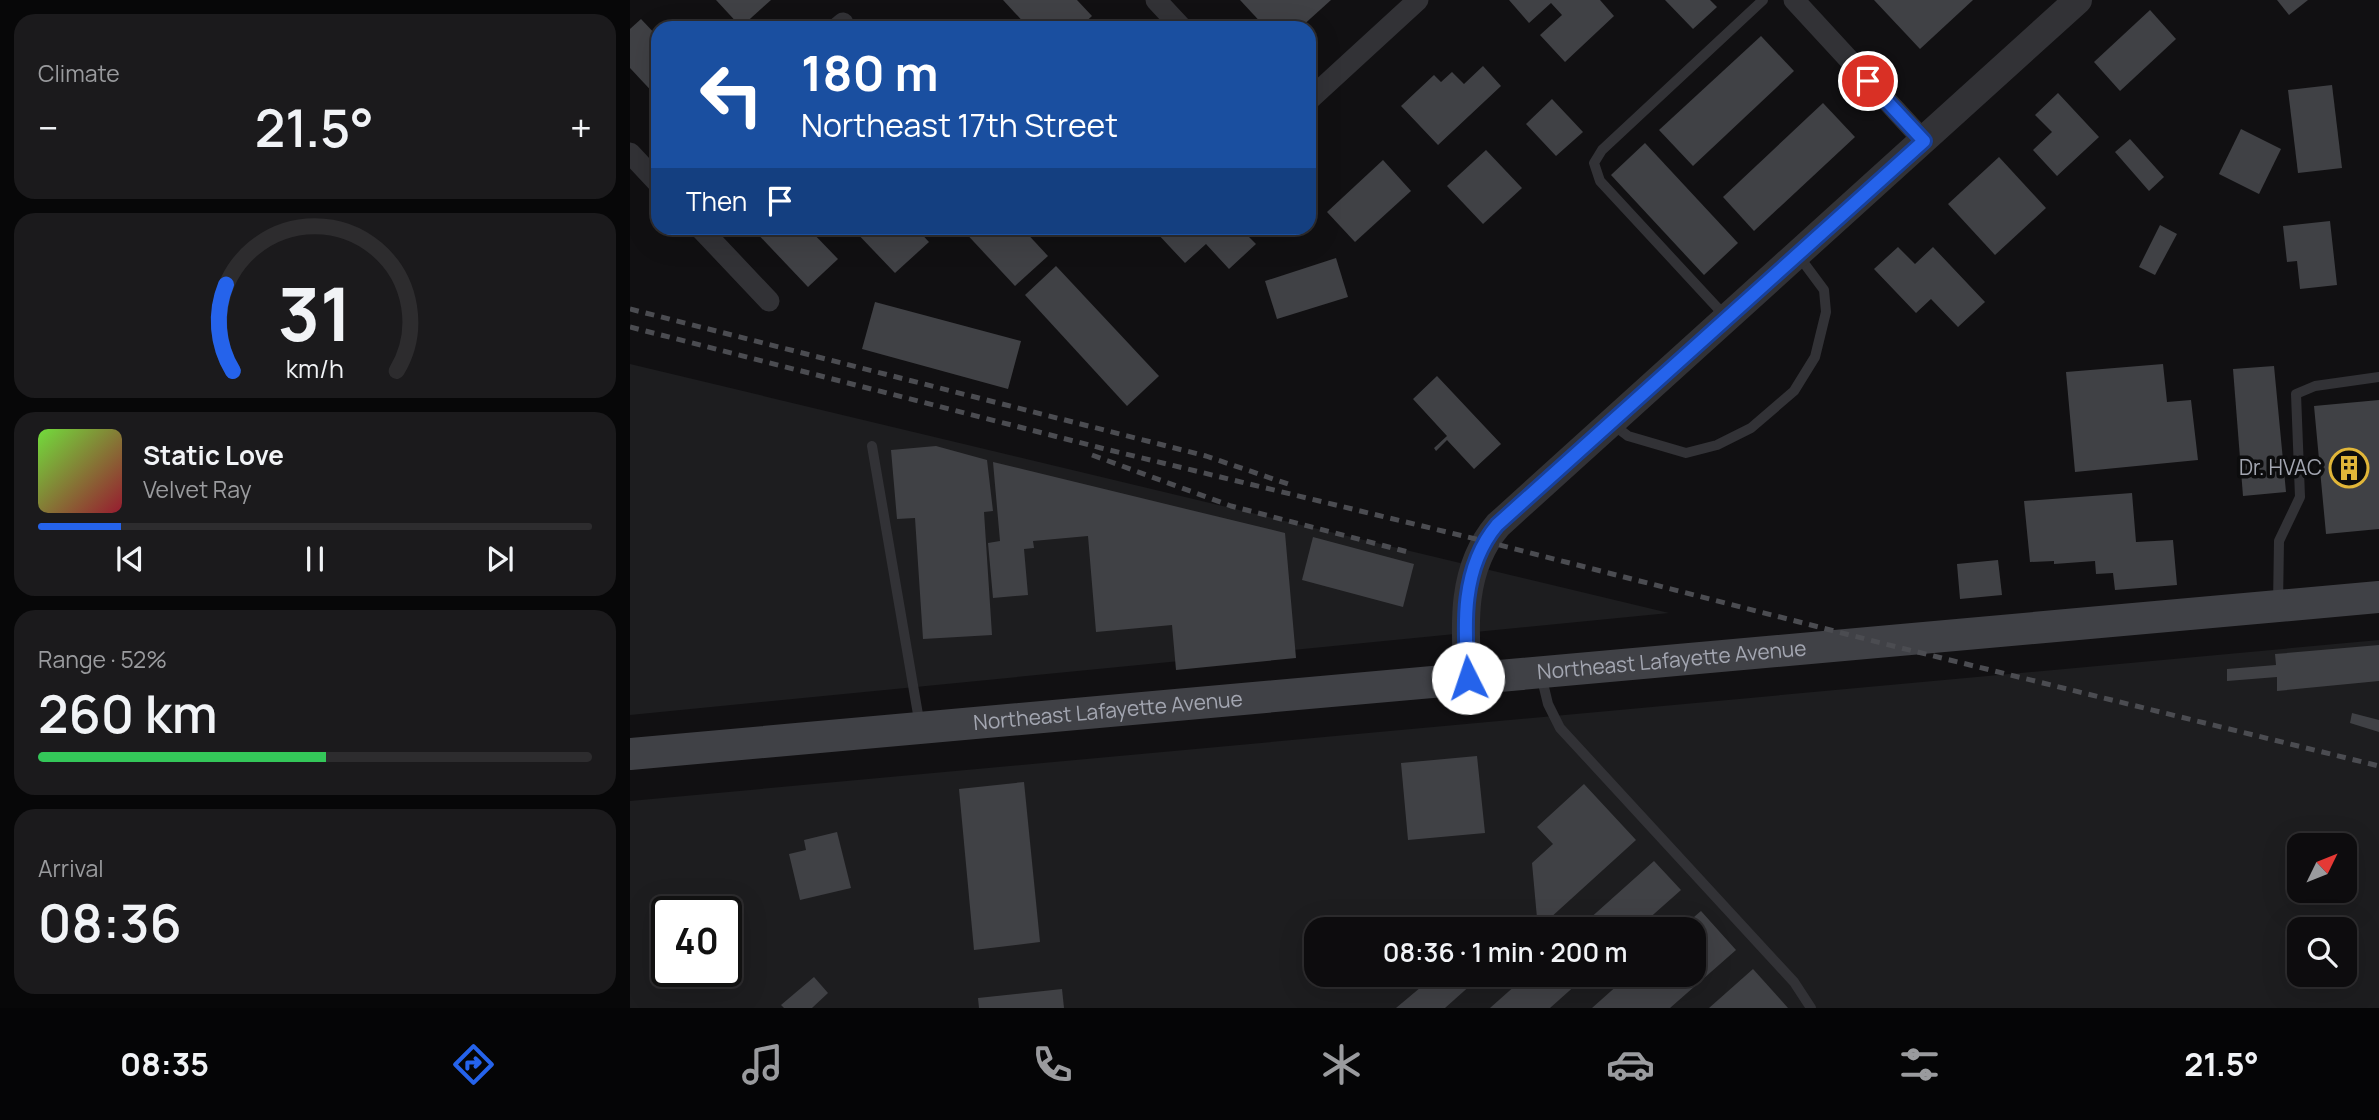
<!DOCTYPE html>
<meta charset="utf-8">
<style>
:root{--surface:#0d0c0e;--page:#1b1a1c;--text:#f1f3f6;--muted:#9a9b9e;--line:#2d2c2e;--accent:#2563eb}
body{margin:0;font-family:Manrope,sans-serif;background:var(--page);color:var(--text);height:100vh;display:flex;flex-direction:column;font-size:26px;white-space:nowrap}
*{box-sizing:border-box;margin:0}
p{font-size:23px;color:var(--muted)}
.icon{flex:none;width:38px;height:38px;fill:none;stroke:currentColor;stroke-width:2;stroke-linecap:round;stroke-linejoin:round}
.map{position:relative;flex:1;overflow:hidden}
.side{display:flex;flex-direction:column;gap:14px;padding:14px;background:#070708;width:630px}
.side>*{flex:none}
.guide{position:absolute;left:21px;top:21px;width:665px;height:214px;border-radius:21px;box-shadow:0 7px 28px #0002,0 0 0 2px var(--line);background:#1a4fa0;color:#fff;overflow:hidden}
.needle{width:46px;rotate:47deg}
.controls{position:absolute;left:1657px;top:833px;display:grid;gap:14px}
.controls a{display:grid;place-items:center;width:70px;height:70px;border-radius:14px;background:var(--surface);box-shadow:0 7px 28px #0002,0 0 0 2px var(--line);font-size:35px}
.speed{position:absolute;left:21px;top:896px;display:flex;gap:14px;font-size:35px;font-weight:700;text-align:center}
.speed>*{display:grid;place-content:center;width:91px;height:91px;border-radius:50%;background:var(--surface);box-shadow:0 7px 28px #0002,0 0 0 2px var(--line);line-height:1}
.speed .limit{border:4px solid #111;border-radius:10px;background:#fff;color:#111}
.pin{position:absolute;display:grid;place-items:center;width:60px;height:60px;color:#fff;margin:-30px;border:4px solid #fff;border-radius:50%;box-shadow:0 2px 7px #0007}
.me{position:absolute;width:77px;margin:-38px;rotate:356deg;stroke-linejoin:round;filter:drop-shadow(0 0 5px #0008)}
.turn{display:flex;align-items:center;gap:24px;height:147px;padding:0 35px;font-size:32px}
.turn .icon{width:91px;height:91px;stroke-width:2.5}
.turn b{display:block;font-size:49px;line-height:60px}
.then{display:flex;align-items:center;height:66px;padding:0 35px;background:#0003;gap:14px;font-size:26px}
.big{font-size:52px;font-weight:600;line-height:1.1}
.side .widget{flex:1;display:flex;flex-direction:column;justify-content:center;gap:10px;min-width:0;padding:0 24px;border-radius:21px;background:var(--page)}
.side .dial{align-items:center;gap:0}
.dial svg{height:182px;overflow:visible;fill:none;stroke:var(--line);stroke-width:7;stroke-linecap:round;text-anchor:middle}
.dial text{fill:var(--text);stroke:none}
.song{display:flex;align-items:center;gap:21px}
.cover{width:84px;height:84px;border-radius:10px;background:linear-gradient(135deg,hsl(100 70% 55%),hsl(350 70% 35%))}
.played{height:7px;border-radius:4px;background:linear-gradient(90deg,var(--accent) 15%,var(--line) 15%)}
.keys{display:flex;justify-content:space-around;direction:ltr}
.heat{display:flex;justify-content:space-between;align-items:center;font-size:38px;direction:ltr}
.charge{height:10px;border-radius:5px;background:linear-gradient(90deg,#34c759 52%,var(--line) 0)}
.trip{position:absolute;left:674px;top:917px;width:402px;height:70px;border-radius:21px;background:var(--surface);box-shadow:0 7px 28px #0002,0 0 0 2px var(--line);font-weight:600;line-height:70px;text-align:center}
.dock{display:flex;height:112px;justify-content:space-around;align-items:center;background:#050506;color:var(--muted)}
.dock .icon{width:49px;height:49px}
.dock .selected{color:var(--accent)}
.dock b{font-size:32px;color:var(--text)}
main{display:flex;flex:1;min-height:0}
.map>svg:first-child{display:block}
.built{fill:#1d1d1f;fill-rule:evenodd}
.building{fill:#404145}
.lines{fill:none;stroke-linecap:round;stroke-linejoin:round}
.service{stroke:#323236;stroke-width:10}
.minor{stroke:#323236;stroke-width:21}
.tertiary{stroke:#323236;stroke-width:28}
.secondary{stroke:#404146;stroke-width:32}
.rail{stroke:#4b4c51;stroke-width:5;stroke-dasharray:9 7;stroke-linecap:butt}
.route-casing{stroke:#184099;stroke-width:18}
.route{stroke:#2563eb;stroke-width:12}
.labels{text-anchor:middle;stroke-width:7;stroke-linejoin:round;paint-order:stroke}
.poi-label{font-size:21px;fill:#a3a6b1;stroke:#0c0c0d;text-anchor:end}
.street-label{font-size:21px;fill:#a3a6b1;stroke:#0c0c0d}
</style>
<main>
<section class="side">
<div class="widget"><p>Climate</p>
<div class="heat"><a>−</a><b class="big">21.5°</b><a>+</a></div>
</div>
<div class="widget dial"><svg viewBox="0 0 100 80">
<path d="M14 69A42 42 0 1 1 86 69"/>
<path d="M14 69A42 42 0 0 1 11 31" stroke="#2563eb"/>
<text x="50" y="56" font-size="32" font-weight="700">31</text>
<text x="50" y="72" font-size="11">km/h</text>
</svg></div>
<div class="widget">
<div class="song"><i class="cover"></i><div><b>Static Love</b><p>Velvet Ray</p></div></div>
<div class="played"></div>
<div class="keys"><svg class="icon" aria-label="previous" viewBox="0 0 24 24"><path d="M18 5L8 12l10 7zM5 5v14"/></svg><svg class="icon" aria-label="pause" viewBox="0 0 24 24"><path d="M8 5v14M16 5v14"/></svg><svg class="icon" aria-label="next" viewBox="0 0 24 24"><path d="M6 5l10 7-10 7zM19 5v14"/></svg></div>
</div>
<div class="widget"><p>Range · 52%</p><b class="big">260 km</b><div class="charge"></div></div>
<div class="widget"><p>Arrival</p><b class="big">08:36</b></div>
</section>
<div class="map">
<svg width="1749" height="1008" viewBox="0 0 1749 1008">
<rect width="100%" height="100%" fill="#111012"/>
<!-- built -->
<g class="built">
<path d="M0,364L1039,613L0,715Z"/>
<path d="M1749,640V1008H0V801ZM1670,845H1715V891H1670ZM37,912H96V971H37ZM686,929H1064V975H686ZM1670,929H1715V975H1670Z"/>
</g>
<!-- building -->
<g class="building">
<path d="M86,0H141L111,27Z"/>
<path d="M373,0H447L462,16L449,28H399Z"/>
<path d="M610,0H701L670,28H636Z"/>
<path d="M879,0H970L984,16L935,62L910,35L932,15L921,3L899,23Z"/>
<path d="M1035,0H1080L1087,7L1063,29Z"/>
<path d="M1244,0H1343L1290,49Z"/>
<path d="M1647,0H1678L1659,15Z"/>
<path d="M1520,10L1546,39L1490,91L1464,62Z"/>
<path d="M11,19L28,37V98L0,68V29Z"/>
<path d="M1131,36L1164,71L1063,166L1029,130Z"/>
<path d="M853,66L871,86L808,145L771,106L804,75L811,82L822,72L834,84Z"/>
<path d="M1702,85L1712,168L1668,173L1658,90Z"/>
<path d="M1428,93L1469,137L1427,176L1403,150L1422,132L1405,115Z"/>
<path d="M922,99L953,132L926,156L896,124Z"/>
<path d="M1193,103L1225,137L1124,231L1093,197Z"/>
<path d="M1611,129L1651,149L1629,194L1589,174Z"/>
<path d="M1500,139L1534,177L1519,191L1485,152Z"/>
<path d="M1015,143L1108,243L1074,275L981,175Z"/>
<path d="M856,150L892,188L853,224L817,186Z"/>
<path d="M1369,157L1416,208L1365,255L1318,204Z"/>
<path d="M753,160L781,191L725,242L697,212Z"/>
<path d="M1700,221L1707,285L1670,289L1667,261L1657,262L1653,226Z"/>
<path d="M1530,225L1547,234L1525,275L1509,267Z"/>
<path d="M122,228H178L208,259L178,287Z"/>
<path d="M222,228H286L299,242L265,273Z"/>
<path d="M331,228H392L418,256L385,286Z"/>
<path d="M530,228H610L626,244L599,269L576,244L555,263L526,232Z"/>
<path d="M1268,247L1285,264L1303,247L1355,302L1328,327L1301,299L1286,313L1244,269Z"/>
<path d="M706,258L718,297L647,319L635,281Z"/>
<path d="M426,266L529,376L497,406L395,295Z"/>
<path d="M245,302L391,341L378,389L232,349Z"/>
<path d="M1533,364L1537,402L1561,400L1568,460L1445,472L1436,372Z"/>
<path d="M1644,366L1656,492L1613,496L1603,369Z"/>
<path d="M807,376L871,444L844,469L817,440L806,451L804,448L817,436L783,399Z"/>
<path d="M1749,400V529L1696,534L1684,406Z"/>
<path d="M306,446L357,460L363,511L354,512L362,635L293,639L285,518L267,519L261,450Z"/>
<path d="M363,462L655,533L666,658L546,670L542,625L466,632L458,536L403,541L404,548L394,549L398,595L363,598L358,543L370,541Z"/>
<path d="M1502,493L1506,542L1543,540L1547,585L1485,590L1483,573L1466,574L1465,561L1424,564V561L1400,562L1394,501Z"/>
<path d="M683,537L784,564L773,607L672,580Z"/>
<path d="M1368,560L1372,595L1330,599L1327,564Z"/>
<path d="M1749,645V681L1647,691V677L1597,681V669L1646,665L1645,654Z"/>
<path d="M1722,713L1749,720V732L1720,723Z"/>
<path d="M847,756L855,833L778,840L771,763Z"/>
<path d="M394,782L410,942L344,950L329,789Z"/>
<path d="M954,784L1006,840L908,929L902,863L923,844L907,827Z"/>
<path d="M207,832L221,888L170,900L159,854L176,850L174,840Z"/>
<path d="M1024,861L1051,890L1007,929H948Z"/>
<path d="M1071,911L1106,950L1040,1008H962L999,975H1064V929H1050Z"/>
<path d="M1123,969L1158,1008H1079Z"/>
<path d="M831,975H852L815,1008H766L803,977Z"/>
<path d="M897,975H957L920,1008H860Z"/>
<path d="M184,977L198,993L182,1008H154L151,1005Z"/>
<path d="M432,989L434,1008H349L348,998Z"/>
</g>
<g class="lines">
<!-- service -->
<g class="service">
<path d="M1095,316L970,181L964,163L972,150L1133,0"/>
<path d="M981,423L998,436L1056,453L1087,445L1121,428L1164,391L1185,357L1196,312L1194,290L1168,255"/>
<path d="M242,446L290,726"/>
<path d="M1648,604L1649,541L1670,497L1666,394L1685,386L1749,377"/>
<path d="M911,675L918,704L930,728L1164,982L1181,1008"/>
</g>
<!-- minor -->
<g class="minor">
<path d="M526,0L552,28"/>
<path d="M1164,0L1294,141"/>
<path d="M207,28L213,23"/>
<path d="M679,100L788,0"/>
<path d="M0,153L28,183"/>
<path d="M70,228L139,301"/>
</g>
<!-- tertiary -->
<path class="tertiary" d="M838,678C834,625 831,568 868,525L1448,0"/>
<!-- secondary -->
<path class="secondary" id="s1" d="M0,754L1749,597"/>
<!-- rail -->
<g class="rail">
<path d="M0,309L576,456L661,485"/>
<path d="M0,327L471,448L854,541L1251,643L1749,766"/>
<path d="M462,455L601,506L778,552"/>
</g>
</g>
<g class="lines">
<defs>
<path id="route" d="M838,678C834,625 831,568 867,525L1294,141L1238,81"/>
</defs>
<!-- route casing -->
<use href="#route" class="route-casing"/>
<!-- route -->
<use href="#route" class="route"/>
</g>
<!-- icons -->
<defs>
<symbol id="building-ring" viewBox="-11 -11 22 22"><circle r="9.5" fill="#0c0c0d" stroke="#e1b639" stroke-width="1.5"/><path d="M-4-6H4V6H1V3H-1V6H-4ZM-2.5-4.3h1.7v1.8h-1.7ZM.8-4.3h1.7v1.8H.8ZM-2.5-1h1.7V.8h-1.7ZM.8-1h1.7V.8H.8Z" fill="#e1b639"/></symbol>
</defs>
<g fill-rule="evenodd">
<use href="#building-ring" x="1697" y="446" width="44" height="44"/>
</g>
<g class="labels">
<!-- poi labels -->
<g class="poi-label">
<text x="1692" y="475">Dr. HVAC</text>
</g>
<!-- street labels -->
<g class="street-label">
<text dy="7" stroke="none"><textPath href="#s1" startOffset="1046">Northeast Lafayette Avenue</textPath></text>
<text dy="7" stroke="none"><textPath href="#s1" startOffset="480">Northeast Lafayette Avenue</textPath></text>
</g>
</g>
</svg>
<div class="controls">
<a><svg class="needle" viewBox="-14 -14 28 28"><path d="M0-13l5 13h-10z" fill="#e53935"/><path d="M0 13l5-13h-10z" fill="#9a9b9e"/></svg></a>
<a><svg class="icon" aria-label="search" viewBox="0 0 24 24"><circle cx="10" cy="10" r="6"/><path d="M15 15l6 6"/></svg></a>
</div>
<div class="speed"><div class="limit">40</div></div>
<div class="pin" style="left:1238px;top:81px;background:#d93025"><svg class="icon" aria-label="arrive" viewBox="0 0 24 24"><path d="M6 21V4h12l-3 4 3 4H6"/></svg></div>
<svg class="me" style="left:838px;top:678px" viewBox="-20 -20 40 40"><circle r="19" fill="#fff"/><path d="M0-13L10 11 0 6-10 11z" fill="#2563eb"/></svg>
<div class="trip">08:36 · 1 min · 200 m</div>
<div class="guide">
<div class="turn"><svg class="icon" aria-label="left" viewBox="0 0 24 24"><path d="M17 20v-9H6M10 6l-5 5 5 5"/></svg><div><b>180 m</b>Northeast 17th Street</div></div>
<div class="then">Then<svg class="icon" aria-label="arrive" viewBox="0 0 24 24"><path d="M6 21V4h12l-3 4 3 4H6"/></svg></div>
</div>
</div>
</main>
<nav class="dock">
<b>08:35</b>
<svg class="icon selected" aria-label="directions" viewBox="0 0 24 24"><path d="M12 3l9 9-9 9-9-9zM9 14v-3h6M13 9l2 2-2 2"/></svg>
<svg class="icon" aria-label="music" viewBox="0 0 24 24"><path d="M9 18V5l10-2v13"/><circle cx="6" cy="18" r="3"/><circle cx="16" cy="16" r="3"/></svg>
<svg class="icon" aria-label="phone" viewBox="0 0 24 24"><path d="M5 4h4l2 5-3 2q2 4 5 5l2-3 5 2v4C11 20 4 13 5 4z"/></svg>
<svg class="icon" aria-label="climate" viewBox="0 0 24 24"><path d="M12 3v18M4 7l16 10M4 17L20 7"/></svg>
<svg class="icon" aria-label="car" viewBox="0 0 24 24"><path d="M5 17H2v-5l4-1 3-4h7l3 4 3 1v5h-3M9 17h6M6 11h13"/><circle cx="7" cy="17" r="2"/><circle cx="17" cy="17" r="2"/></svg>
<svg class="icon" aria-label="filters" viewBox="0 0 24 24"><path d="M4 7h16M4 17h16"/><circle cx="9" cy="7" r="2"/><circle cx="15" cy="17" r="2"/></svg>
<b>21.5°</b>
</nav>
